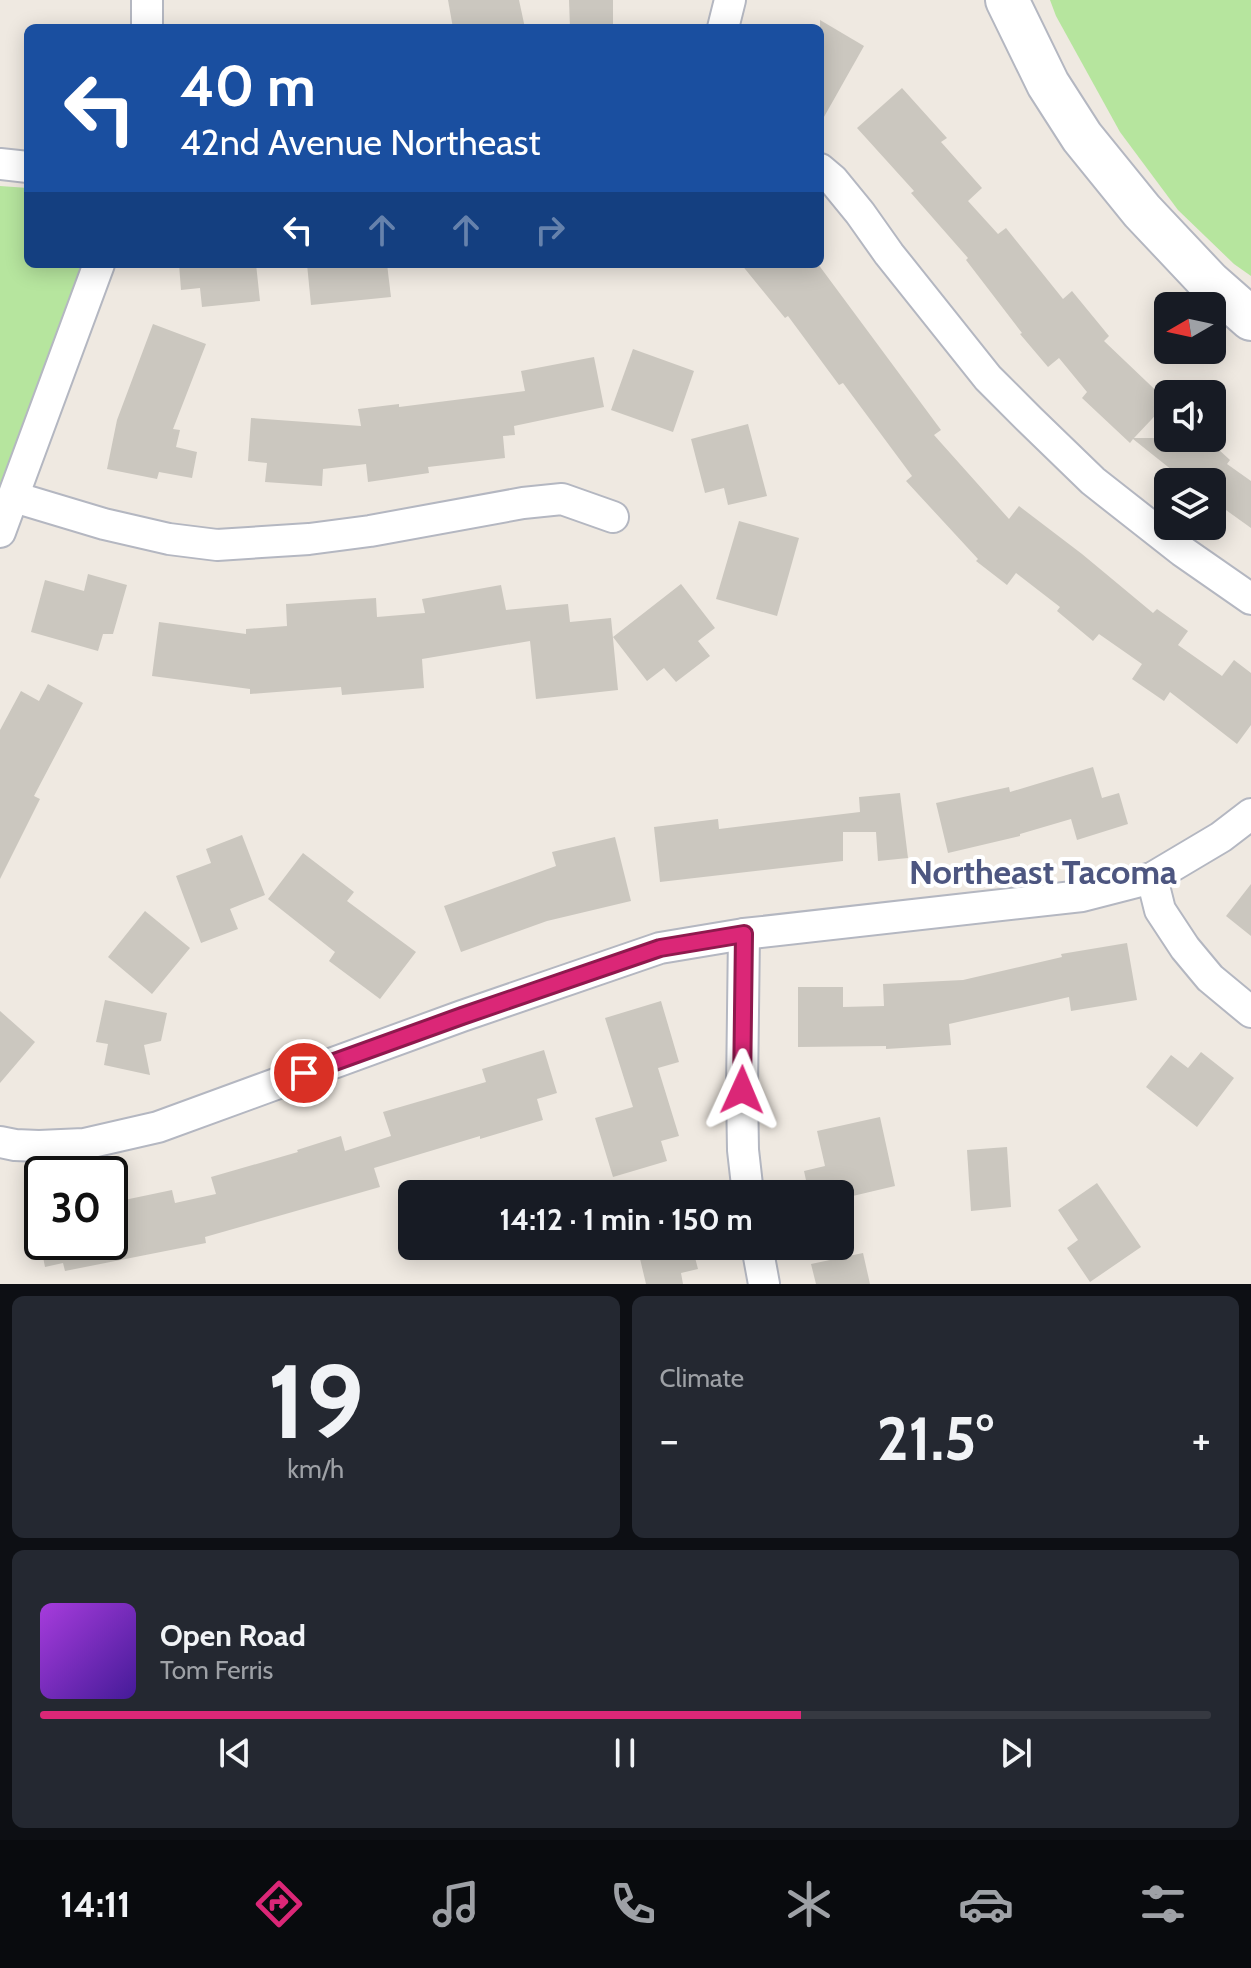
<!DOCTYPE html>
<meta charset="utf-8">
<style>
:root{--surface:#171b24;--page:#242831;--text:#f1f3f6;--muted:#9ea1a6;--line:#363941;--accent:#db2777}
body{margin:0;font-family:Cabin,sans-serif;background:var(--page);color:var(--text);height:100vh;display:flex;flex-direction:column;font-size:30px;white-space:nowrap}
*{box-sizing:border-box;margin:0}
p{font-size:26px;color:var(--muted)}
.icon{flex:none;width:44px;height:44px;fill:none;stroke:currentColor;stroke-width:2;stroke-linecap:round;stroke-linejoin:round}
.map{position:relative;height:1284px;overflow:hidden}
.panel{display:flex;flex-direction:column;gap:12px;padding:12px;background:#0d0f14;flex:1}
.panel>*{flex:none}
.guide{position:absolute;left:24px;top:24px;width:800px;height:244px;border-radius:12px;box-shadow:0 4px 20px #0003;background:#1a4fa0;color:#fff;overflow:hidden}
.needle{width:52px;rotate:261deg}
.buttons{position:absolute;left:1154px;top:292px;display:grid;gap:16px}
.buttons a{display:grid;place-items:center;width:72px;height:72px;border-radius:12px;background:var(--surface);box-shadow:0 4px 20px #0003;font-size:40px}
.speed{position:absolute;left:24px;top:1156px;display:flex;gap:16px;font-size:40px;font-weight:700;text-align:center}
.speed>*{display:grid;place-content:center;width:104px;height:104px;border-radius:50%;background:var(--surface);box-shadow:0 4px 20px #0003;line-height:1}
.speed .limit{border:4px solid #111;border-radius:12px;background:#fff;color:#111}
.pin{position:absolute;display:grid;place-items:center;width:68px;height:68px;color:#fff;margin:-34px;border:4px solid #fff;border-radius:50%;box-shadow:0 2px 8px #0007}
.me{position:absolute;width:88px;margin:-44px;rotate:1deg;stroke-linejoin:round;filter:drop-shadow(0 0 6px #0008)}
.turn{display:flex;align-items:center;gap:28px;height:168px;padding:0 24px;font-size:36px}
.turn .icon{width:104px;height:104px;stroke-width:2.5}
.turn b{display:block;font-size:56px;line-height:68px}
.lanes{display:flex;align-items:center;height:76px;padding:0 24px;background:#0003;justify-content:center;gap:40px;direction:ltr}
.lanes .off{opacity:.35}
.big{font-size:60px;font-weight:700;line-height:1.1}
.panel .tile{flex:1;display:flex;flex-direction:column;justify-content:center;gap:12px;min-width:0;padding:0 28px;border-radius:12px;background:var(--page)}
.panel .dial{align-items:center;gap:0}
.dial b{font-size:104px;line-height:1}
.song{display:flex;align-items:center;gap:24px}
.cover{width:96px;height:96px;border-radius:12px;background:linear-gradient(135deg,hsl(280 70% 55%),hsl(260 70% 35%))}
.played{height:8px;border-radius:4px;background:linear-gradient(90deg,var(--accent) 65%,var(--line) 65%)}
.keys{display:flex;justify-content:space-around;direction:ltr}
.heat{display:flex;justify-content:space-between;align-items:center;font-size:44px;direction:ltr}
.panel .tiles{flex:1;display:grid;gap:12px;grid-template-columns:1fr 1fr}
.tile:last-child{grid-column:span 2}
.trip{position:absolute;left:398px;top:1180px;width:456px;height:80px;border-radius:12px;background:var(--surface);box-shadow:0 4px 20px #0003;font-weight:700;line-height:80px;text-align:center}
.tabs{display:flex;height:128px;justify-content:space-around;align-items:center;background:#090b0e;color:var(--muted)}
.tabs .icon{width:56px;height:56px}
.tabs .active{color:var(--accent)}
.tabs b{font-size:36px;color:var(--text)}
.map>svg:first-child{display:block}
.green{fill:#b6e59e}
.building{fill:#cbc7bf}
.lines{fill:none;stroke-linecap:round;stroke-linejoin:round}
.street-casing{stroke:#b4b7c1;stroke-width:34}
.secondary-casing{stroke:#b4b7c1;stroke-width:46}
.street{stroke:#fff;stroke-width:30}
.secondary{stroke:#fff;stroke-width:42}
.route-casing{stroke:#8e194d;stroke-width:20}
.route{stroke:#db2777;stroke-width:14}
.labels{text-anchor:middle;stroke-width:8;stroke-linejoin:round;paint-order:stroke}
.district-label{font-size:34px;font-weight:bold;fill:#4d5680;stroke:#fff}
</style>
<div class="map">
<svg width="1251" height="1284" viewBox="0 0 1251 1284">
<rect width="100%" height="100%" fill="#efe9e1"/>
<!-- green -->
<g class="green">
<path d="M1050,0H1251V276L1234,264L1178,210L1120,132L1056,16Z"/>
<path d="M0,186L28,188V264H86L0,488Z"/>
</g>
<!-- building -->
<g class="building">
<path d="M448,0H519L525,28H453Z"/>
<path d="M569,0H613V28H570Z"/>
<path d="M820,20L864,46L820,124Z"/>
<path d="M902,88L947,138L941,142L982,188L968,201L998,234L1006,228L1063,299L1072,291L1109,336L1104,341L1168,402L1134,438H1206L1230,460L1227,464L1251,481V528L1212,500V482H1187L1133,439L1130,443L1082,398L1087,392L1059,358L1048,367L1020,334L1022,333L966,260L968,258L911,193L914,191L857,128Z"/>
<path d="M179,264H256L260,301L202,307L200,288L181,290Z"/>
<path d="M307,264H387L391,297L311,305Z"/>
<path d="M741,264H818L941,430L934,435L1009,519L1019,506L1082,554L1153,613L1157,609L1188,631L1178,645L1222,676L1234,660L1251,673V725L1237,744L1170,692L1164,701L1132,679L1142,664L1099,634L1093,641L1057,611L1060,607L1016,573L1007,585L976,561L978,559L906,481L912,476L843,383L839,385L788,316L785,318Z"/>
<path d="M153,324L206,344L173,429L180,430L176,447L197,452L192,478L159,472L157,479L107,469L117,420Z"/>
<path d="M633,349L694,371L673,432L611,410Z"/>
<path d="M594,357L604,407L514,426L515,435L503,436L505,458L428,467L429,473L368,482L366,464L323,469L322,486L265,482L267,463L248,461L251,418L361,426L358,409L399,404V407L525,391L521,371Z"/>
<path d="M748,424L767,496L728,505L724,488L705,493L691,439Z"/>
<path d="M739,521L799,538L777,616L716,599Z"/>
<path d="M88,574L127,585L113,634H103L98,651L31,632L45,580L84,591Z"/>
<path d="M681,584L715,628L698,641L710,656L676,682L664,668L647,681L613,637Z"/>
<path d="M501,585L506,610L568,604L570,622L611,618L618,690L536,699L530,641L422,659L424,688L342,695L341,687L250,694V689L152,676L159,622L246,634V629L287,626L286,604L376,598L377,617L425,613L422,599Z"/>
<path d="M48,684L83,703L34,796L40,799L0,879V730L21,691L39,701Z"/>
<path d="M1093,767L1102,798L1119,793L1128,824L1077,840L1071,819L1020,834V836L948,853L936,803L1009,787L1010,792Z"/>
<path d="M900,793L908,858L878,861L876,832H843V861L660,882L654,827L718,819L719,829L860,812L859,797Z"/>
<path d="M242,835L265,895L230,909L238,929L201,943L176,876L211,863L206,849Z"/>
<path d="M615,837L631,901L547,921L461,952L444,906L556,866L552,852Z"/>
<path d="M303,853L354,892L347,901L416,952L380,999L329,961L335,952L268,899Z"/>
<path d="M1251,884V936L1226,916Z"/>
<path d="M145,911L190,948L152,994L108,957Z"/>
<path d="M1127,943L1137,1000L1071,1011L1069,997L949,1024L951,1045L886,1049V1046L798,1047V987H843V1007L884,1006L883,984L963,980L1062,957L1061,954Z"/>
<path d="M105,1000L167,1013L161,1041L144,1045L150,1075L104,1065L108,1044L96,1042Z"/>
<path d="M661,1001L679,1062L658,1068L679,1136L661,1141L667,1161L613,1177L595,1118L633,1107L605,1018Z"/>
<path d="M0,1011L35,1042L0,1083Z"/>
<path d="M544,1050L557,1093L537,1099L543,1120L480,1139V1136L374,1168L380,1187L205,1237L206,1243L65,1271L63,1263L45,1267L40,1242H110V1203L172,1190L175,1203L216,1194L211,1177L298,1152L297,1150L341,1136L345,1151L391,1136L383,1112L486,1082L482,1069Z"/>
<path d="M1201,1052L1234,1078L1197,1127L1146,1087L1171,1055L1188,1068Z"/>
<path d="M880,1117L895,1186L840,1199V1194H809L804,1171L825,1166L817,1131Z"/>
<path d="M1007,1147L1011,1207L971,1211L967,1150Z"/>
<path d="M1097,1183L1141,1247L1090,1282L1067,1248L1078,1240L1058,1210Z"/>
<path d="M637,1246H692L698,1269L681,1273L683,1284H646Z"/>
<path d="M863,1253L870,1284H816L811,1264Z"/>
</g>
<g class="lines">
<defs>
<g id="street">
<path d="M147,0V28"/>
<path d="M723,28L730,0"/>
<path d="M0,164L28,167"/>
<path d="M820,169L833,180L860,213L889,254L988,378L1030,420L1093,481L1182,551L1251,599"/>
<path d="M14,497L104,524L169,539L217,545L309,539L370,531L523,503L562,499L613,517"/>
<path d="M0,532L99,264"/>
<path d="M1152,878L1160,910L1185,948L1210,978L1251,1012"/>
<path d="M744,934L742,1090L743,1150L748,1194"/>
<path d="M0,1142L15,1145L39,1146L84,1144L158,1127L462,1016L660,948L744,934L1082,896L1152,878L1221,837L1251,814"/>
<path d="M757,1246L764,1284"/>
</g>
<path id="secondary" d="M1007,0L1048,84L1082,137L1142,211L1209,282L1251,319"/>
</defs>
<!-- street casing -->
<use href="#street" class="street-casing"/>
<!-- secondary casing -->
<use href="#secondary" class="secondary-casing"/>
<!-- street -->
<use href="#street" class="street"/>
<!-- secondary -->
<use href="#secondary" class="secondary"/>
</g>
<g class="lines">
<defs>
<path id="route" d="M304,1073L462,1016L660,948L744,934L742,1090"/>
</defs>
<!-- route casing -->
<use href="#route" class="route-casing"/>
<!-- route -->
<use href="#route" class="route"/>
</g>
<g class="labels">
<!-- district labels -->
<g class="district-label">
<text x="1043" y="884">Northeast Tacoma</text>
</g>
</g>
</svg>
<div class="buttons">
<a><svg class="needle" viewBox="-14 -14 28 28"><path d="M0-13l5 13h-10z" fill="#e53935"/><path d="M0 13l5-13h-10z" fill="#9ea1a6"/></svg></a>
<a><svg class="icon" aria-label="sound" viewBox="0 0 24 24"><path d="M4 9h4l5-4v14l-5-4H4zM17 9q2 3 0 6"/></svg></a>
<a><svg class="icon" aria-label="layers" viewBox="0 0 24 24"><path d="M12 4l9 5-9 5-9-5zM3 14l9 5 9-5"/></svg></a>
</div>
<div class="speed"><div class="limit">30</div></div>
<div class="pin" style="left:304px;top:1073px;background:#d93025"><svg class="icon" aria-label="arrive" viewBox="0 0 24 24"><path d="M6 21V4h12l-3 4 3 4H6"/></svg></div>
<svg class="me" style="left:742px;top:1090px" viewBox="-20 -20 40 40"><path d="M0-17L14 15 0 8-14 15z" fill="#db2777" stroke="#fff" stroke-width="4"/></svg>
<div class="trip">14:12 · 1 min · 150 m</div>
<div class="guide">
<div class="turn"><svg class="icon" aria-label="left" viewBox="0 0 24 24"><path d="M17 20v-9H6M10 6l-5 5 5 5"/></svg><div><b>40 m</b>42nd Avenue Northeast</div></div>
<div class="lanes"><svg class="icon" aria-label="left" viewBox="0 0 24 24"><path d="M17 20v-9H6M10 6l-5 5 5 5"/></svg><svg class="icon off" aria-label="ahead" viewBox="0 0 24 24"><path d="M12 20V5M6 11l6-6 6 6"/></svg><svg class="icon off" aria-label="ahead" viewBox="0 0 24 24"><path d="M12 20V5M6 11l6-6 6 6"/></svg><svg class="icon off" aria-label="right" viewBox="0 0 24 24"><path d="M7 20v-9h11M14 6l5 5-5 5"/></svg></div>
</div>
</div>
<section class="panel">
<div class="tiles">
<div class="tile dial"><b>19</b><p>km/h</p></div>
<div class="tile"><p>Climate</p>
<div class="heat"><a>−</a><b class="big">21.5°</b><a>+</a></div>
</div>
<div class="tile">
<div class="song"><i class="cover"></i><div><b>Open Road</b><p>Tom Ferris</p></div></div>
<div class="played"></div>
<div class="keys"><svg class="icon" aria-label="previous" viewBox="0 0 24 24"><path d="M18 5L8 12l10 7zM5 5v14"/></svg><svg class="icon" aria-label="pause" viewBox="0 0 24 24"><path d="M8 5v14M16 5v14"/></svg><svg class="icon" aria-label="next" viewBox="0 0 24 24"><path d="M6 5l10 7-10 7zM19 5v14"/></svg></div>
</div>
</div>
</section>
<nav class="tabs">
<b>14:11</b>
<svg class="icon active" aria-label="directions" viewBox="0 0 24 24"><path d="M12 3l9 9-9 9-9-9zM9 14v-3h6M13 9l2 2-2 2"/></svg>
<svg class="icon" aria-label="music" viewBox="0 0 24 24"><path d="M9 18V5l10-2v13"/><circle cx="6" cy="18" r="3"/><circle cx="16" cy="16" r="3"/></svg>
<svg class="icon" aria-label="phone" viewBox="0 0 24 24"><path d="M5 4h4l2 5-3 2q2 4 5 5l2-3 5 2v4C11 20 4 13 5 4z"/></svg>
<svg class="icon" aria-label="climate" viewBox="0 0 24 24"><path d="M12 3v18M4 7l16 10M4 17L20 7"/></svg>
<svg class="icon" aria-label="car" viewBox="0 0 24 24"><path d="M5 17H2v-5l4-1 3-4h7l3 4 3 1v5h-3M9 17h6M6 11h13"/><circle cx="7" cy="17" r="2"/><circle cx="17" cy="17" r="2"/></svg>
<svg class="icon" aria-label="filters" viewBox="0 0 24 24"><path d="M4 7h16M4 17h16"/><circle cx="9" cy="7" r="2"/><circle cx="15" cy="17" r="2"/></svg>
</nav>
